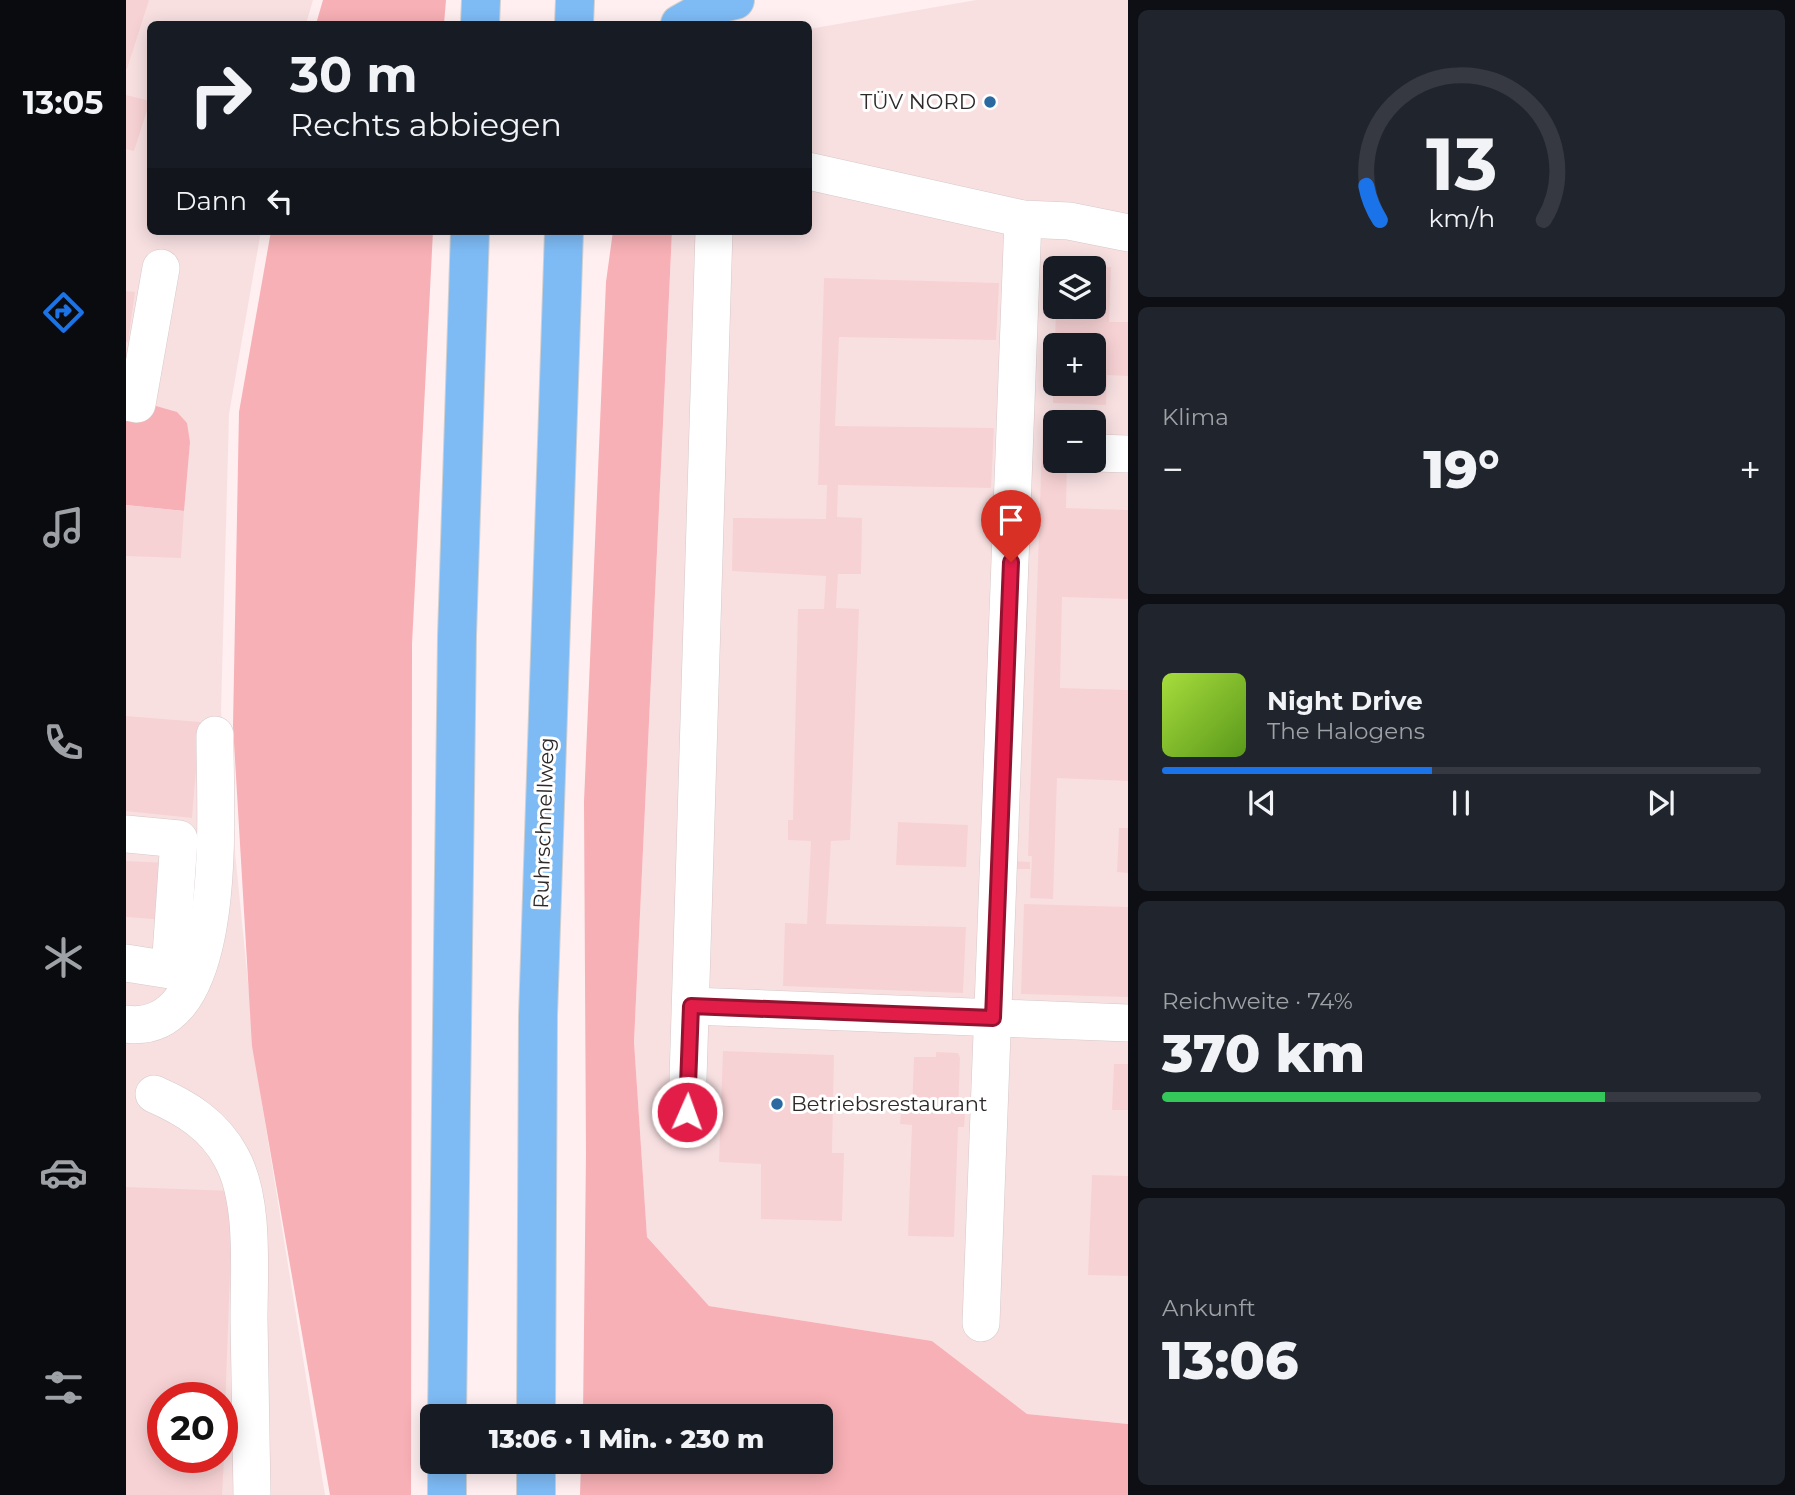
<!DOCTYPE html>
<html lang="de">
<meta charset="utf-8">
<style>
:root{--surface:#171b24;--page:#20242c;--text:#f1f3f6;--muted:#9ea1a6;--line:#363941;--accent:#1a73e8}
body{margin:0;font-family:Montserrat,sans-serif;background:var(--page);color:var(--text);height:100vh;display:flex;flex-direction:column;font-size:26px;white-space:nowrap}
*{box-sizing:border-box;margin:0}
p{font-size:23px;color:var(--muted)}
.icon{flex:none;width:38px;height:38px;fill:none;stroke:currentColor;stroke-width:2;stroke-linecap:round;stroke-linejoin:round}
.map{position:relative;flex:1;overflow:hidden}
.details{display:flex;flex-direction:column;gap:10px;padding:10px;background:#0d0f14;width:667px}
.details>*{flex:none}
.hud{position:absolute;left:21px;top:21px;width:665px;height:214px;border-radius:10px;box-shadow:0 4px 18px #0003;background:#171b24;color:var(--text);overflow:hidden}
.fabs{position:absolute;left:917px;top:256px;display:grid;gap:14px}
.fabs a{display:grid;place-items:center;width:63px;height:63px;border-radius:10px;background:var(--surface);box-shadow:0 4px 18px #0003;font-size:35px}
.speed{position:absolute;left:21px;top:1382px;display:flex;gap:14px;font-size:35px;font-weight:700;text-align:center}
.speed>*{display:grid;place-content:center;width:91px;height:91px;border-radius:50%;background:var(--surface);box-shadow:0 4px 18px #0003;line-height:1}
.speed .limit{border:10px solid #d22;background:#fff;color:#111}
.pin{position:absolute;display:grid;place-items:center;width:60px;height:60px;color:#fff;margin:-72px -30px;border-radius:50% 50% 50% 0;rotate:-45deg;box-shadow:0 0 7px #0007}
.pin .icon{rotate:45deg}
.me{position:absolute;width:77px;margin:-38px;rotate:2deg;stroke-linejoin:round;filter:drop-shadow(0 0 5px #0008)}
.turn{display:flex;align-items:center;gap:24px;height:147px;padding:0 28px;font-size:32px}
.turn .icon{width:91px;height:91px;stroke-width:2.5}
.turn b{display:block;font-size:49px;line-height:60px}
.then{display:flex;align-items:center;height:66px;padding:0 28px;background:#0003;gap:14px;font-size:26px}
.big{font-size:52px;font-weight:800;line-height:1.1}
.details .tile{flex:1;display:flex;flex-direction:column;justify-content:center;gap:10px;min-width:0;padding:0 24px;border-radius:10px;background:var(--page)}
.details .dial{align-items:center;gap:0}
.dial svg{height:182px;overflow:visible;fill:none;stroke:var(--line);stroke-width:7;stroke-linecap:round;text-anchor:middle}
.dial text{fill:var(--text);stroke:none}
.song{display:flex;align-items:center;gap:21px}
.cover{width:84px;height:84px;border-radius:10px;background:linear-gradient(135deg,hsl(80 70% 55%),hsl(90 70% 35%))}
.played{height:7px;border-radius:4px;background:linear-gradient(90deg,var(--accent) 45%,var(--line) 45%)}
.keys{display:flex;justify-content:space-around;direction:ltr}
.heat{display:flex;justify-content:space-between;align-items:center;font-size:38px;direction:ltr}
.charge{height:10px;border-radius:5px;background:linear-gradient(90deg,#34c759 74%,var(--line) 0)}
.trip{position:absolute;left:294px;top:1404px;width:413px;height:70px;border-radius:10px;background:var(--surface);box-shadow:0 4px 18px #0003;font-weight:800;line-height:70px;text-align:center}
main{display:flex;flex:1;min-height:0}
.tabs{display:flex;flex-direction:column;width:126px;justify-content:space-around;align-items:center;background:#090b0e;color:var(--muted)}
.tabs .icon{width:49px;height:49px}
.tabs .on{color:var(--accent)}
.tabs b{font-size:32px;color:var(--text)}
.map>svg:first-child{display:block}
.built{fill:#f8e0e1;fill-rule:evenodd}
.green{fill:#f7b0b5}
.building{fill:#f7d2d4}
.lines{fill:none;stroke-linecap:round;stroke-linejoin:round}
.minor-casing{stroke:#d7c8c8;stroke-width:38}
.highway-casing{stroke:#d1d0d0;stroke-width:40}
.minor{stroke:#fff;stroke-width:37}
.highway{stroke:#7ebbf5;stroke-width:38}
.route-casing{stroke:#92132f;stroke-width:18}
.route{stroke:#e11d48;stroke-width:12}
.poi-dot{fill:#2b6aa0;stroke:#fff;stroke-width:2.5}
.labels{text-anchor:middle;stroke-width:6;stroke-linejoin:round;paint-order:stroke}
.poi-label{font-size:21px;fill:#2f2a2a;stroke:#fff;text-anchor:end}
.street-label{font-size:21px;fill:#2f2a2a;stroke:#fff}
</style>
<main>
<nav class="tabs">
<b>13:05</b>
<svg class="icon on" aria-label="directions" viewBox="0 0 24 24"><path d="M12 3l9 9-9 9-9-9zM9 14v-3h6M13 9l2 2-2 2"/></svg>
<svg class="icon" aria-label="music" viewBox="0 0 24 24"><path d="M9 18V5l10-2v13"/><circle cx="6" cy="18" r="3"/><circle cx="16" cy="16" r="3"/></svg>
<svg class="icon" aria-label="phone" viewBox="0 0 24 24"><path d="M5 4h4l2 5-3 2q2 4 5 5l2-3 5 2v4C11 20 4 13 5 4z"/></svg>
<svg class="icon" aria-label="climate" viewBox="0 0 24 24"><path d="M12 3v18M4 7l16 10M4 17L20 7"/></svg>
<svg class="icon" aria-label="car" viewBox="0 0 24 24"><path d="M5 17H2v-5l4-1 3-4h7l3 4 3 1v5h-3M9 17h6M6 11h13"/><circle cx="7" cy="17" r="2"/><circle cx="17" cy="17" r="2"/></svg>
<svg class="icon" aria-label="filters" viewBox="0 0 24 24"><path d="M4 7h16M4 17h16"/><circle cx="9" cy="7" r="2"/><circle cx="15" cy="17" r="2"/></svg>
</nav>
<div class="map">
<svg width="1003" height="1495" viewBox="0 0 1003 1495">
<rect width="100%" height="100%" fill="#ffeff0"/>
<!-- built -->
<g class="built">
<path d="M0,0H187L180,24H24V231H135L103,414L95,712L131,1072L199,1495H0ZM37,1398H96V1458H37Z"/>
<path d="M850,0H1002V1424L901,1414L806,1341L583,1306L521,1237L508,1042L546,231H682L683,29ZM929,268H968V306H929ZM929,345H968V383H929ZM929,422H968V460H929Z"/>
</g>
<!-- green -->
<g class="green">
<path d="M197,0H320L318,24H190Z"/>
<path d="M145,231H307L286,644L285,1495H204L126,1046L107,726L113,412Z"/>
<path d="M487,231H546L508,1042L521,1237L583,1306L806,1341L901,1414L1002,1424V1495H454L455,1461H695V1416H457L460,1154L458,802L480,282Z"/>
<path d="M23,404L51,412L61,423L64,442L58,511L0,505V412Z"/>
</g>
<!-- building -->
<g class="building">
<path d="M0,0H23L1,69H0Z"/>
<path d="M682,66H686L685,101H682Z"/>
<path d="M0,95L24,101L8,151L0,149Z"/>
<path d="M968,266L985,267L983,322H1003V376L981,375L980,405L927,403V383H968V345H929L930,306H968Z"/>
<path d="M698,278L873,283L870,340L713,337L709,426L868,428L865,488L712,485L711,517L736,518L735,574H712L710,608L733,609L724,840L705,841L700,924L840,927L837,993L657,986L659,923L681,924L685,841L662,840V820H667L672,609H698L700,576L606,571L607,518L700,519L701,485H692Z"/>
<path d="M0,291L9,292L2,342H0Z"/>
<path d="M917,416L942,417V422H929V460H941L940,508L1003,510V599L936,597L934,688L1003,690V781L931,778L927,899L904,898L906,856H902Z"/>
<path d="M0,505L58,511L55,558L0,556Z"/>
<path d="M0,716L74,722L66,818L0,811Z"/>
<path d="M772,822L842,825L840,867L770,865Z"/>
<path d="M993,828H1003V873L991,872Z"/>
<path d="M0,861L42,863L39,920L0,917Z"/>
<path d="M885,861L904,862V869H885Z"/>
<path d="M898,904L1003,907V997L895,994Z"/>
<path d="M597,1051L708,1055L706,1153H718L716,1221L635,1219V1164L593,1162Z"/>
<path d="M810,1052L832,1053L834,1058L832,1112L839,1113L838,1127H832L828,1237L782,1236L786,1125L774,1124L775,1111L786,1112L788,1057H810Z"/>
<path d="M988,1064H1003V1110H986Z"/>
<path d="M966,1175L1003,1176V1276L962,1275Z"/>
<path d="M0,1187L107,1191L98,1438L96,1398H37V1458H98L96,1495H0Z"/>
</g>
<g class="lines">
<defs>
<g id="minor">
<path d="M682,171L897,219L943,221L1003,233"/>
<path d="M0,402L11,404L35,268"/>
<path d="M968,453L1003,454"/>
<path d="M0,834L53,839L44,970L0,963"/>
<path d="M565,1006L1003,1023"/>
<path d="M0,1024C108,1039 88,801 89,735"/>
<path d="M28,1094C60,1108 88,1125 105,1157C129,1199 123,1271 123,1319C124,1378 125,1436 126,1495"/>
<path d="M561,1112L588,231"/>
<path d="M855,1323L897,219"/>
</g>
<g id="highway">
<path d="M354,24L355,0"/>
<path d="M448,24L449,0"/>
<path d="M554,24L588,5L609,0"/>
<path d="M321,1416L331,636L344,231"/>
<path d="M410,1416L412,1016L438,231"/>
<path d="M321,1495V1461"/>
<path d="M410,1495V1461"/>
</g>
</defs>
<!-- minor casing -->
<use href="#minor" class="minor-casing"/>
<!-- highway casing -->
<use href="#highway" class="highway-casing"/>
<!-- minor -->
<use href="#minor" class="minor"/>
<!-- highway -->
<use href="#highway" class="highway"/>
</g>
<g class="lines">
<defs>
<path id="route" d="M561,1112L565,1006L867,1018L885,562"/>
</defs>
<!-- route casing -->
<use href="#route" class="route-casing"/>
<!-- route -->
<use href="#route" class="route"/>
</g>
<!-- markers -->
<g class="poi-dot">
<circle cx="864" cy="102" r="7"/>
<circle cx="651" cy="1104" r="7"/>
</g>
<g class="labels">
<!-- poi labels -->
<g class="poi-label">
<text x="850" y="109">TÜV NORD</text>
<text x="665" y="1111" text-anchor="start">Betriebsrestaurant</text>
</g>
<!-- street labels -->
<g class="street-label">
<text transform="translate(418 823) rotate(-88)" y="7">Ruhrschnellweg</text>
</g>
</g>
</svg>
<div class="fabs">
<a><svg class="icon" aria-label="layers" viewBox="0 0 24 24"><path d="M12 4l9 5-9 5-9-5zM3 14l9 5 9-5"/></svg></a>
<a>+</a>
<a>−</a>
</div>
<div class="speed"><div class="limit">20</div></div>
<div class="pin" style="left:885px;top:562px;background:#d93025"><svg class="icon" aria-label="arrive" viewBox="0 0 24 24"><path d="M6 21V4h12l-3 4 3 4H6"/></svg></div>
<svg class="me" style="left:561px;top:1112px" viewBox="-20 -20 40 40"><circle r="17" fill="#e11d48" stroke="#fff" stroke-width="3"/><path d="M0-11L8 9 0 5-8 9z" fill="#fff"/></svg>
<div class="trip">13:06 · 1 Min. · 230 m</div>
<div class="hud">
<div class="turn"><svg class="icon" aria-label="right" viewBox="0 0 24 24"><path d="M7 20v-9h11M14 6l5 5-5 5"/></svg><div><b>30 m</b>Rechts abbiegen</div></div>
<div class="then">Dann<svg class="icon" aria-label="left" viewBox="0 0 24 24"><path d="M17 20v-9H6M10 6l-5 5 5 5"/></svg></div>
</div>
</div>
<section class="details">
<div class="tile dial"><svg viewBox="0 0 100 80">
<path d="M14 69A42 42 0 1 1 86 69"/>
<path d="M14 69A42 42 0 0 1 8 54" stroke="#1a73e8"/>
<text x="50" y="56" font-size="32" font-weight="700">13</text>
<text x="50" y="72" font-size="11">km/h</text>
</svg></div>
<div class="tile"><p>Klima</p>
<div class="heat"><a>−</a><b class="big">19°</b><a>+</a></div>
</div>
<div class="tile">
<div class="song"><i class="cover"></i><div><b>Night Drive</b><p>The Halogens</p></div></div>
<div class="played"></div>
<div class="keys"><svg class="icon" aria-label="previous" viewBox="0 0 24 24"><path d="M18 5L8 12l10 7zM5 5v14"/></svg><svg class="icon" aria-label="pause" viewBox="0 0 24 24"><path d="M8 5v14M16 5v14"/></svg><svg class="icon" aria-label="next" viewBox="0 0 24 24"><path d="M6 5l10 7-10 7zM19 5v14"/></svg></div>
</div>
<div class="tile"><p>Reichweite · 74%</p><b class="big">370 km</b><div class="charge"></div></div>
<div class="tile"><p>Ankunft</p><b class="big">13:06</b></div>
</section>
</main>
